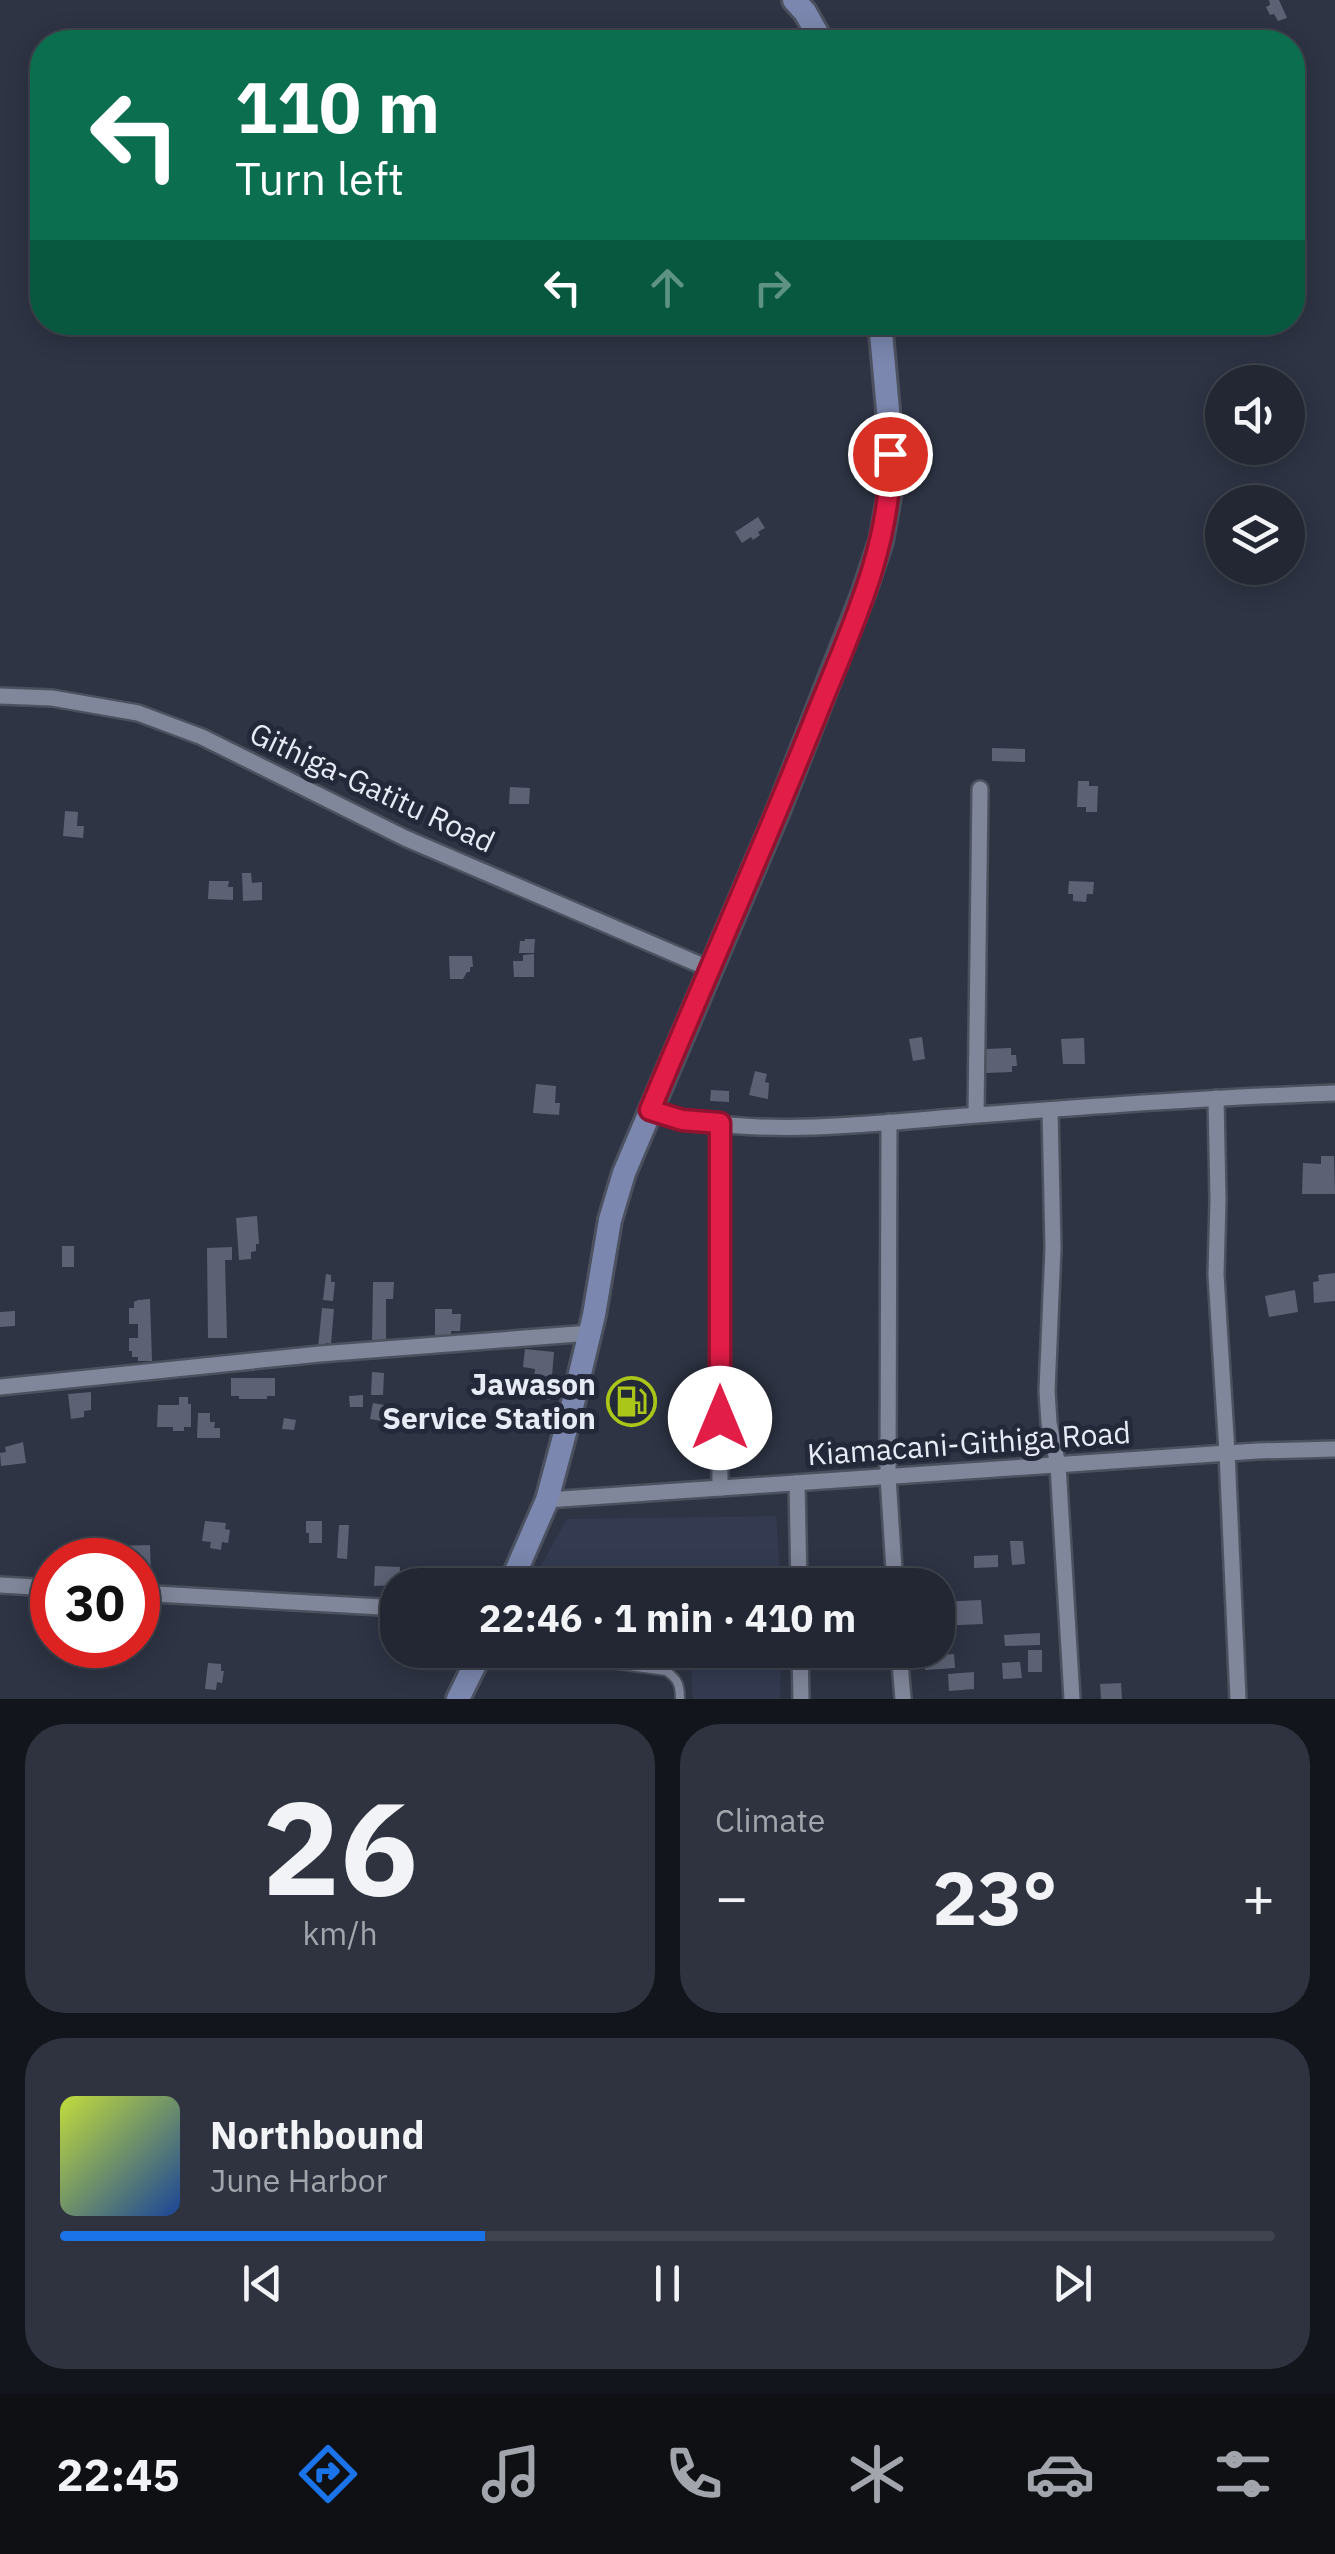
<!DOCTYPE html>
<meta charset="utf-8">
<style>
:root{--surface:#222733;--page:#2e333f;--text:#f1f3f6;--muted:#a2a5ac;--line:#3f444e;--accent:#1a73e8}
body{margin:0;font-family:"IBM Plex Sans",sans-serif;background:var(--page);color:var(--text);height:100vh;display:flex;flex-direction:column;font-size:38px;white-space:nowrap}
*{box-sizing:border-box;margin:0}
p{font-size:32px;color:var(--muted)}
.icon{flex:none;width:55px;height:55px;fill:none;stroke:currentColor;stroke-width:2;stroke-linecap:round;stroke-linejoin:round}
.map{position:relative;height:1699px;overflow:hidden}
.details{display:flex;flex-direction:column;gap:25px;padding:25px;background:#13151c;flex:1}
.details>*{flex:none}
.banner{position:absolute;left:30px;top:30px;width:1275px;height:305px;border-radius:40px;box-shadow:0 5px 25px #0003,0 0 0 2px var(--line);background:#0b6e4f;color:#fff;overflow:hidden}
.buttons{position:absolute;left:1205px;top:365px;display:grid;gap:20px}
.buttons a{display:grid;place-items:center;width:100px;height:100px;border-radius:50%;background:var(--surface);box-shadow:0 5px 25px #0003,0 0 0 2px var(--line);font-size:50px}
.speed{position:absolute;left:30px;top:1538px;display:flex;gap:20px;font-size:50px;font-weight:700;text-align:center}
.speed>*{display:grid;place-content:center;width:130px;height:130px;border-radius:50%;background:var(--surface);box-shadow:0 5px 25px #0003,0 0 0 2px var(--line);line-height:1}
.speed .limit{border:15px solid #d22;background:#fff;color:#111}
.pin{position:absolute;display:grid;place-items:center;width:85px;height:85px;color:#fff;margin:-42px;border:5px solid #fff;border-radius:50%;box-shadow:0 2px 10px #0007}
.me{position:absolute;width:110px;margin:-55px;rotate:0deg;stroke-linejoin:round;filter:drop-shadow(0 0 8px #0008)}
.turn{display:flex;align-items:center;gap:35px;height:210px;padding:0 40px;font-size:45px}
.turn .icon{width:130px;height:130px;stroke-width:2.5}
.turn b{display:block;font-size:70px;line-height:85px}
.lanes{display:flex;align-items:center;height:95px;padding:0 40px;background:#0003;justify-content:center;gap:50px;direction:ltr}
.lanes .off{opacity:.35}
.big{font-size:75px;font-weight:700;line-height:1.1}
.details .widget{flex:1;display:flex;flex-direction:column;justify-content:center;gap:15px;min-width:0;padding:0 35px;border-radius:40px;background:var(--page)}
.details .dial{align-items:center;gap:0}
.dial b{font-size:130px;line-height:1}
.song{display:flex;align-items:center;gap:30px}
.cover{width:120px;height:120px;border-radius:15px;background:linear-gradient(135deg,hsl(70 70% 55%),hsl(220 70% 35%))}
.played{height:10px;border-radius:5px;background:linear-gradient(90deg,var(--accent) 35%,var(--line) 35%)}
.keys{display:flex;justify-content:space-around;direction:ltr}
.heat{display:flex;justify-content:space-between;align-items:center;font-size:55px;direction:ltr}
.details .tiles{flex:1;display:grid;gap:25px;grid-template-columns:1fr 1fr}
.widget:last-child{grid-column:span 2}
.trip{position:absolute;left:380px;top:1568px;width:575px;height:100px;border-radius:40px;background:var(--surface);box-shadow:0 5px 25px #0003,0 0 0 2px var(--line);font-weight:700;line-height:100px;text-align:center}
.dock{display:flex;height:160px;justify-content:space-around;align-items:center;background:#0e1014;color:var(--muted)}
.dock .icon{width:70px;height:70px}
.dock .current{color:var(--accent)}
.dock b{font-size:45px;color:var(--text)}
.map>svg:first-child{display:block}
.built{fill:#343b51}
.building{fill:#5c6274}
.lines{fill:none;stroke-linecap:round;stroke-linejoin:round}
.lane-casing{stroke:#4c515f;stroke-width:12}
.street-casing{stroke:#4c515f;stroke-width:20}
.secondary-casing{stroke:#4c515f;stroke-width:28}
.lane{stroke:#80879a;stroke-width:8}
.street{stroke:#80879a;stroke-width:15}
.secondary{stroke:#7b87ae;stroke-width:22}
.route-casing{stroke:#92132f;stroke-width:25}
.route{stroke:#e11d48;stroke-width:18}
.labels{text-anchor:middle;stroke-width:10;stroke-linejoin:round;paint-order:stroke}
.street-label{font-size:30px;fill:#e7ebf6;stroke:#242939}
.poi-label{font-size:30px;font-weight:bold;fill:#e7ebf6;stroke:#242939;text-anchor:end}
</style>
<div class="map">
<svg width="1335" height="1699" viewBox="0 0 1335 1699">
<rect width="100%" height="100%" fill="#2e3444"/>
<!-- built -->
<g class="built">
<path d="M776,1516L781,1585H530L567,1519Z"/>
<path d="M610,1650H781L780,1699H693L691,1660Z"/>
</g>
<!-- building -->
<g class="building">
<path d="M1269,0H1279L1287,18L1278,21L1274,14L1270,15L1266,7L1270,5Z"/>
<path d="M1254,29L1258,38L1250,42H1231L1230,37Z"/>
<path d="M758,517L765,528L758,532L760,535L753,540L751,537L742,543L735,532Z"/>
<path d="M992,748L1025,749V762L992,761Z"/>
<path d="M1078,781H1089V786H1098L1097,812H1086V807H1077Z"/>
<path d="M510,787L530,788L529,804H509Z"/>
<path d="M65,811L78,812L77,826H84L83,838L63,836Z"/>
<path d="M242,873H251L252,883L262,882V900L243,901Z"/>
<path d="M209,881H229L228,887H233V900L208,899Z"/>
<path d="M1069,881L1094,882L1093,894H1087L1086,902L1073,901V894H1068Z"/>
<path d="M525,939H535L534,953H519L520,941H525Z"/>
<path d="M534,954V977H514L513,961H523V955Z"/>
<path d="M449,956H472L473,967H470V972H467L463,979H450Z"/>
<path d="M922,1037L925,1059L913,1061L909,1039Z"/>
<path d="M1084,1038L1085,1064H1063L1061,1039Z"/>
<path d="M1011,1048V1055H1016L1017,1066H1012V1072L986,1073L985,1049Z"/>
<path d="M755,1071L767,1074L765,1082L769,1083L768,1099L749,1095Z"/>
<path d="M536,1084L556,1086L555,1103H560L559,1115L533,1113Z"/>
<path d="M711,1090L729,1091V1102L710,1101Z"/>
<path d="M1321,1156H1334L1335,1194H1302L1303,1163L1321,1164Z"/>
<path d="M257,1216L259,1244H256V1251L251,1252V1259L239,1260L236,1218Z"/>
<rect x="62" y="1246" width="12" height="21"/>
<path d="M232,1247V1260H225L227,1338H208L207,1248Z"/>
<path d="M1335,1273V1301L1314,1303L1313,1282L1319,1281L1318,1275Z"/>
<path d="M326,1274L331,1275V1282H335L333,1301L323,1300Z"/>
<path d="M373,1282H394L393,1299H386V1342H372Z"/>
<path d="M1295,1290L1298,1312L1269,1317L1265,1296Z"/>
<path d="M150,1299L152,1361H138V1357H132V1351H129V1338H138V1324H129V1308H134V1302L138,1300Z"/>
<path d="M322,1308L334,1309L331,1344L326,1343V1349L318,1348Z"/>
<path d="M435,1309H452V1314H461L460,1331H451V1337H435Z"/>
<path d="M15,1311V1326L0,1327V1312Z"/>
<path d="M525,1349L554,1352L550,1400L532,1398L535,1369L523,1367Z"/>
<path d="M372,1372L384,1373L383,1395H371Z"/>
<path d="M231,1378H275V1396H267V1399H239V1396H231Z"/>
<path d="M91,1392V1410L84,1411V1417L71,1419L68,1394Z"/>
<path d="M363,1395V1407H350L349,1396Z"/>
<path d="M179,1397H188V1404H191V1427H184V1431H173V1427H157L158,1405H179Z"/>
<path d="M373,1403L384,1405L382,1421L370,1419Z"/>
<path d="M198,1413H210V1422H215L214,1428H220V1438H197Z"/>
<path d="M284,1418L296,1420L294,1430L282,1429Z"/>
<path d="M23,1442L26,1463L1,1466L0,1453L6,1452L5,1447Z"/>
<path d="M205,1521L226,1523L225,1529L230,1530L228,1543L222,1542L221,1550L210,1548L211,1542L202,1541Z"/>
<path d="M306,1521H322V1543H309V1533H306Z"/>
<path d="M339,1525H349L347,1559L337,1558Z"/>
<path d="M1010,1541H1023L1025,1564L1012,1565Z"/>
<path d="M150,1545L151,1574L138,1575V1560H111V1546Z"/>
<path d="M998,1555V1567L974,1568V1556Z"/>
<path d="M375,1566L400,1567L399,1585L374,1586Z"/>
<path d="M981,1600L983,1624L938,1626V1602Z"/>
<path d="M1040,1633V1645L1005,1646L1004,1635Z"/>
<rect x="1028" y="1650" width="14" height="22"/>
<path d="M954,1654L955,1668L925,1670L924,1656Z"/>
<path d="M1020,1662L1022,1678L1003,1679L1002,1663Z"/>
<path d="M208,1663L221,1664V1671H224L222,1683L217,1682L216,1690L205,1689Z"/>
<path d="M974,1672V1689L949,1691L948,1674Z"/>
<path d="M1121,1683L1122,1699H1101L1100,1684Z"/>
</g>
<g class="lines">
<defs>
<path id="lane" d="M511,1650L666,1671C678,1679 680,1685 680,1699"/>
<g id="street">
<path d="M0,696L52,698L138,713L202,737L405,838L710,969"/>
<path d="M1216,1098L1218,1200L1216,1275L1227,1453L1238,1699"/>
<path d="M650,1110C746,1141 876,1123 977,1115C1096,1106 1215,1097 1335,1093"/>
<path d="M1050,1110L1053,1248L1047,1391L1049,1423L1058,1465L1072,1699"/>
<path d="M976,1115L980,789"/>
<path d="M889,1122L888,1477L895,1585"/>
<path d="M719,1123L720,1488"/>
<path d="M0,1387L320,1354L590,1333"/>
<path d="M797,1483L799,1585"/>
<path d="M547,1500L1257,1451L1335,1449"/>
<path d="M0,1585L52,1588"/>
<path d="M138,1593L398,1608"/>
<path d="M800,1650L801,1699"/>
<path d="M899,1650L903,1699"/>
</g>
<g id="secondary">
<path d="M794,0L805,12L822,42"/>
<path d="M510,1585L547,1500L573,1403L594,1315L610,1220L624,1173L778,811L864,592L881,541L891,486L889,421L880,322"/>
<path d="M458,1699L482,1650"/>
</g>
</defs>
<!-- lane casing -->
<use href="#lane" class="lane-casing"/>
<!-- street casing -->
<use href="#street" class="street-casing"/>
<!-- secondary casing -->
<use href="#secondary" class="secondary-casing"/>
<!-- lane -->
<use href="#lane" class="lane"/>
<!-- street -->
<use href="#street" class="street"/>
<!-- secondary -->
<use href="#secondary" class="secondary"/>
</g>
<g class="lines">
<defs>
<path id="route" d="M720,1418V1123L682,1120L650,1110C705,978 763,848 816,716C850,631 892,546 890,454"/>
</defs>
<!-- route casing -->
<use href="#route" class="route-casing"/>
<!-- route -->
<use href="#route" class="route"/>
</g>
<!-- icons -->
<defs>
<symbol id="fuel-ring" viewBox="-11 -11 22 22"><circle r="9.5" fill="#242939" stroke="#aac719" stroke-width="1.5"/><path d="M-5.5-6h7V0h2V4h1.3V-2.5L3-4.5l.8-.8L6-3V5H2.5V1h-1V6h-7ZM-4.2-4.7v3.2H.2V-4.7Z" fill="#aac719"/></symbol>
</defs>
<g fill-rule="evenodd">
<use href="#fuel-ring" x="604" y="1374" width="55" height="55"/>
</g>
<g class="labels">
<!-- street labels -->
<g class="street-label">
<text transform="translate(372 788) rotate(25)" y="10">Githiga-Gatitu Road</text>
<text transform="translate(969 1444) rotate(-4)" y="10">Kiamacani-Githiga Road</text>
</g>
<!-- poi labels -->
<g class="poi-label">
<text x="596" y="1395">Jawason<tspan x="596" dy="34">Service Station</tspan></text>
</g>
</g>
</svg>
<div class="buttons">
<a><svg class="icon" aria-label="sound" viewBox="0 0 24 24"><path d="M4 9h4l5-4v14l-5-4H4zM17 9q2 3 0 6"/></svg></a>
<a><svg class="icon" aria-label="layers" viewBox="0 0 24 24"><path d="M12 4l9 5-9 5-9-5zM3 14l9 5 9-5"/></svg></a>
</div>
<div class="speed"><div class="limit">30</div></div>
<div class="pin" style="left:890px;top:454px;background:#d93025"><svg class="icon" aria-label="arrive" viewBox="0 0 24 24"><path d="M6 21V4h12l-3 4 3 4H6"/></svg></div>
<svg class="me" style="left:720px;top:1418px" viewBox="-20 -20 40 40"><circle r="19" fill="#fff"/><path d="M0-13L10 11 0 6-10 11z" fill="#e11d48"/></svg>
<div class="trip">22:46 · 1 min · 410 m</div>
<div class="banner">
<div class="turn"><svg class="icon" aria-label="left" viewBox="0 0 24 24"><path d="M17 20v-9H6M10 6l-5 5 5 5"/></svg><div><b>110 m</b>Turn left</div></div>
<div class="lanes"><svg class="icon" aria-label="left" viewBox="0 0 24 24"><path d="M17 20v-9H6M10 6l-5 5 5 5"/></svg><svg class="icon off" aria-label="ahead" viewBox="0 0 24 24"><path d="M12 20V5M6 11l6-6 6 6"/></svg><svg class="icon off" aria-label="right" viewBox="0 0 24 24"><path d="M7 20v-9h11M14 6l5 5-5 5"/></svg></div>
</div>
</div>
<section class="details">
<div class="tiles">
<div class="widget dial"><b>26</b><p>km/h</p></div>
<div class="widget"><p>Climate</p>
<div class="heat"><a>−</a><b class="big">23°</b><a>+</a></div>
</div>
<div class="widget">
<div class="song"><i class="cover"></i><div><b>Northbound</b><p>June Harbor</p></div></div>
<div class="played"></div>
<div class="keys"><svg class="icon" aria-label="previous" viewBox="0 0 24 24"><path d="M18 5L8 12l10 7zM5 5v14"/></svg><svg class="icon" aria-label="pause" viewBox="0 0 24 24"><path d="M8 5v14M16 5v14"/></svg><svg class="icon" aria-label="next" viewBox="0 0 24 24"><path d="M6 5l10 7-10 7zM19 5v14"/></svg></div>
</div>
</div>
</section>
<nav class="dock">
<b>22:45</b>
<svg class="icon current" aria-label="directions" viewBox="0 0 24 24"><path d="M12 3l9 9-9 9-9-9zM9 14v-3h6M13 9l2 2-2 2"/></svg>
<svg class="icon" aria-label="music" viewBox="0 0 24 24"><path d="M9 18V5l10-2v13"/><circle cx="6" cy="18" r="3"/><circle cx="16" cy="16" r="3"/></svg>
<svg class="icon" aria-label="phone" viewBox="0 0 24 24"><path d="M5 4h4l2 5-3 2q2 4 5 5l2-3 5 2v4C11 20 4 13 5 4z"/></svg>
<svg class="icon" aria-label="climate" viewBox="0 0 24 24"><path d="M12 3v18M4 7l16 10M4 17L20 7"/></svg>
<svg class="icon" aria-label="car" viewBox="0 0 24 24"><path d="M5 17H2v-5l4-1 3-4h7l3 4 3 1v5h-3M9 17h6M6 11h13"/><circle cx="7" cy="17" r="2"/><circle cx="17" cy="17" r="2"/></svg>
<svg class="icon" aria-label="filters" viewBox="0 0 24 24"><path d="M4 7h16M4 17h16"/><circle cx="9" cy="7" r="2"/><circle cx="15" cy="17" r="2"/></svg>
</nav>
